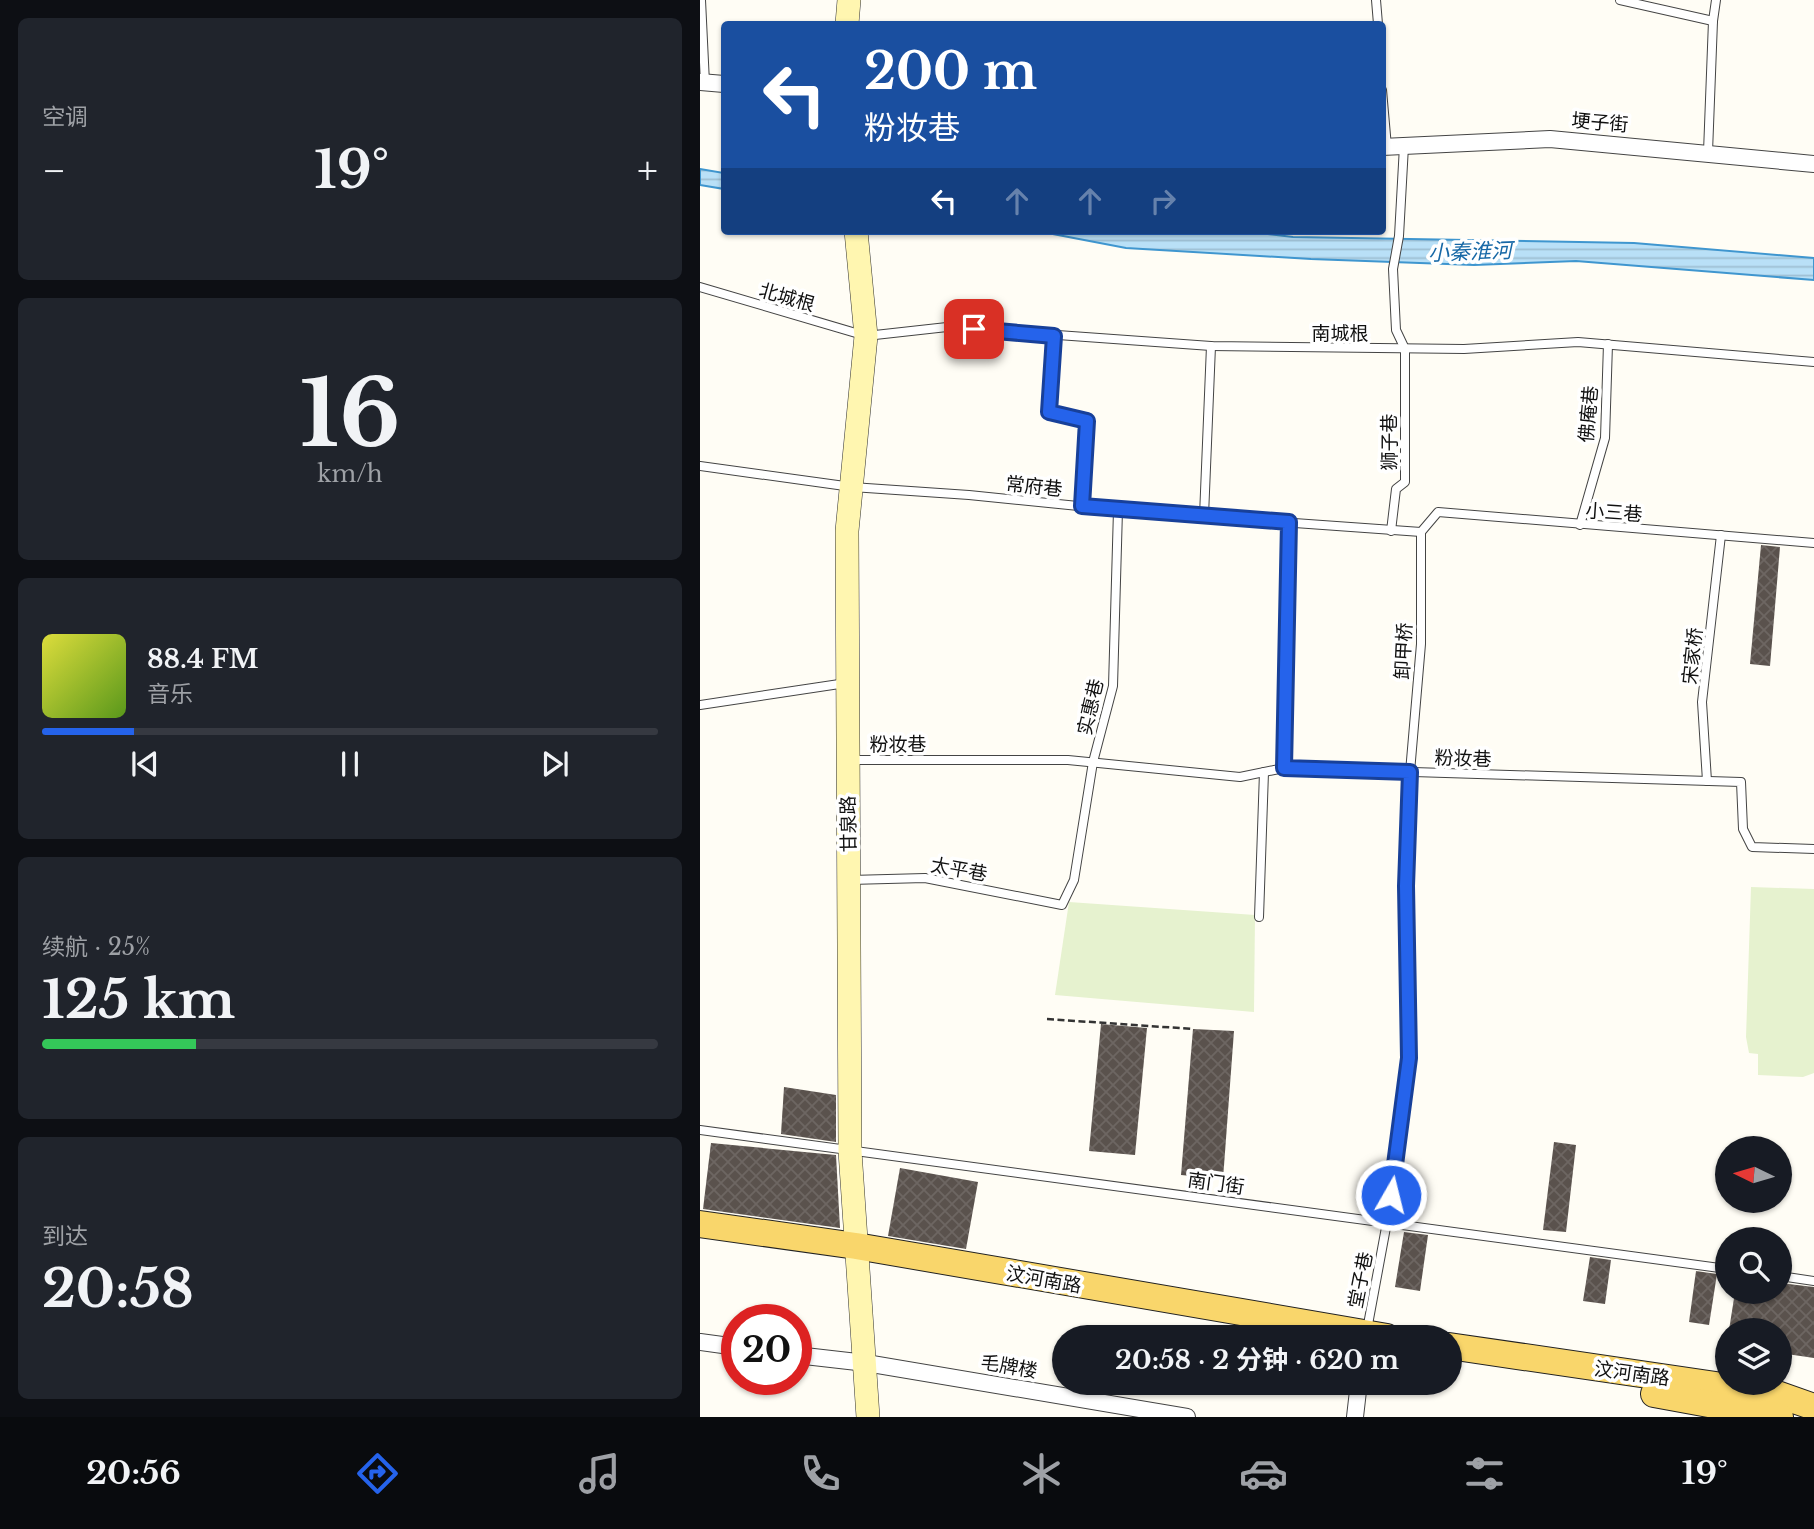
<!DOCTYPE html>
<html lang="zh">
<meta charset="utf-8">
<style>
:root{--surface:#171b24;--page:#20242c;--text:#f1f3f6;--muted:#9ea1a6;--line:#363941;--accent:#2563eb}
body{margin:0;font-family:"Libre Baskerville","Noto Sans SC",serif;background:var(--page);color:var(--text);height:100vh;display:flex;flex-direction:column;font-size:26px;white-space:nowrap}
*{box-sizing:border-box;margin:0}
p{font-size:23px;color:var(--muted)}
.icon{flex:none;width:38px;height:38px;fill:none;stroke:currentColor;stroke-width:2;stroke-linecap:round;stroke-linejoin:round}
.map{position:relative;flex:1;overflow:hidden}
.side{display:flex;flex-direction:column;gap:18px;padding:18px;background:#0d0f14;width:700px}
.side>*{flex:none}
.banner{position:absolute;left:21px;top:21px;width:665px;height:214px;border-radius:7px;box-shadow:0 2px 5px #0004;background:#1a4fa0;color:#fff;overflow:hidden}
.needle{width:46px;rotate:275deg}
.fabs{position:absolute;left:1015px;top:1136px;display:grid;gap:14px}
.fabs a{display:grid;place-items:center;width:77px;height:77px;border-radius:50%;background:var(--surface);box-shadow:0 2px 5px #0004;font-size:35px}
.speed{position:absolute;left:21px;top:1304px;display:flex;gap:14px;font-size:35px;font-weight:700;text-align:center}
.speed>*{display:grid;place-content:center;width:91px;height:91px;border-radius:50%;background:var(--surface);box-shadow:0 2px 5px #0004;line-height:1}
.speed .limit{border:10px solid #d22;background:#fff;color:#111}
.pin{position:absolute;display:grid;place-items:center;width:60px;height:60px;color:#fff;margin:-30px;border-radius:14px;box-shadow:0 4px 10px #0006}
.me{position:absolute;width:77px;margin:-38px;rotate:8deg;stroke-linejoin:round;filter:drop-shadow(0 0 5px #0008)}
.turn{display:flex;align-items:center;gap:24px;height:147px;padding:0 28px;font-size:32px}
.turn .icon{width:91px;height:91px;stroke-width:2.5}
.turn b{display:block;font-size:49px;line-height:60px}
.lanes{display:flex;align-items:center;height:66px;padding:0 28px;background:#0003;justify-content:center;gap:35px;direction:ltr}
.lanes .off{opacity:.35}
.big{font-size:52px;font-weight:700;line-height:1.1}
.side .tile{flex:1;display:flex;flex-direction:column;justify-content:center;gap:10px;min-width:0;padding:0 24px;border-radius:10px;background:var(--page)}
.side .dial{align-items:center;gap:0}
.dial b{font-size:91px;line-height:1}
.song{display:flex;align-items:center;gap:21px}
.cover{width:84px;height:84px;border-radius:10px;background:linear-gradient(135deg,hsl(60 70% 55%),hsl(90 70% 35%))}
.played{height:7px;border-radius:4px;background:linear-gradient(90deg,var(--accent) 15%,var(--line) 15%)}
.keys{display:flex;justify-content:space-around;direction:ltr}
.heat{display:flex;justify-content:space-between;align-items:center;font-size:38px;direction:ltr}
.charge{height:10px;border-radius:5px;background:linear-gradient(90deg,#34c759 25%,var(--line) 0)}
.trip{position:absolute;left:352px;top:1325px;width:410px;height:70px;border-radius:35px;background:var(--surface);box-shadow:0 2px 5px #0004;font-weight:700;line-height:70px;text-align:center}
.menu{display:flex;height:112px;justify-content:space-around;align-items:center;background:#090b0e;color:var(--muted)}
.menu .icon{width:49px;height:49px}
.menu .active{color:var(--accent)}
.menu b{font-size:32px;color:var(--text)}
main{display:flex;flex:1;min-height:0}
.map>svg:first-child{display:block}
.pitch{fill:#e6f2cf}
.water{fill:url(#water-rules);stroke:#3f96cf;stroke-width:2}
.building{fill:url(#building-cross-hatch)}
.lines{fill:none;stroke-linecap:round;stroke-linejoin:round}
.lane-casing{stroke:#444;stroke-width:10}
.street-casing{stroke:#444;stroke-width:18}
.secondary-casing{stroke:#333;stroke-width:24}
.primary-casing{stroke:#222;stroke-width:28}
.path{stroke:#333;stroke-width:2.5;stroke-dasharray:7 3.5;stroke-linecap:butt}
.lane{stroke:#fff;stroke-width:8}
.street{stroke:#fff;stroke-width:16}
.secondary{stroke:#fff6b0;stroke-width:23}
.primary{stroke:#f9d66b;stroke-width:26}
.route-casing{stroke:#184099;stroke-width:18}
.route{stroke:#2563eb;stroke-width:12}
.labels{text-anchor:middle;stroke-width:7;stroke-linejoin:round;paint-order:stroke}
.street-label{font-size:19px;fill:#111;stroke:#fff}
.water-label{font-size:21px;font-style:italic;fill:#1768a6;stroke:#fff}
</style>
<main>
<section class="side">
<div class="tile"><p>空调</p>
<div class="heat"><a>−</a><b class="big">19°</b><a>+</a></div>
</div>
<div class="tile dial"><b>16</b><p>km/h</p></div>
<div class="tile">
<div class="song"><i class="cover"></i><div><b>88.4 FM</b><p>音乐</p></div></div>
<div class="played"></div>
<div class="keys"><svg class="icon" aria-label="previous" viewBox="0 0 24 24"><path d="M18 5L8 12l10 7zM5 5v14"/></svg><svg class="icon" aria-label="pause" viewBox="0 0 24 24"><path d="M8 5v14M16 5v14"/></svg><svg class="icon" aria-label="next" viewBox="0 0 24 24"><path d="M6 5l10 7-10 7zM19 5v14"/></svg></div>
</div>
<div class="tile"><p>续航 · 25%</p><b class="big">125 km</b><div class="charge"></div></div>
<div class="tile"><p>到达</p><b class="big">20:58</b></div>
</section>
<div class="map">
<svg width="1114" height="1417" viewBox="0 0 1114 1417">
<defs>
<pattern id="water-rules" width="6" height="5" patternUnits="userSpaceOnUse" patternTransform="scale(1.75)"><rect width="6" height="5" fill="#b9e0f7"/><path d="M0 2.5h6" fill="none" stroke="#9ebfd3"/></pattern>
<pattern id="building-cross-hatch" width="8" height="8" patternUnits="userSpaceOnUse" patternTransform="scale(1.75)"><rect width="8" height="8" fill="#5a524d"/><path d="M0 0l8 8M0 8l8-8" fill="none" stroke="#6d6662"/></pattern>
</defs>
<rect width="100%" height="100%" fill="#fffdf5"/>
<!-- pitch -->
<g class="pitch">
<path d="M1051,887L1114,889V1073L1103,1077L1058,1075V1054L1049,1053L1046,1037Z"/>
<path d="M369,902L555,915L554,1012L355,995Z"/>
</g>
<!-- water -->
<g class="water">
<path d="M0,169L24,173V189L0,185Z"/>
<path d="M337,231H542L593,237L934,243L1114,258V280L876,261L774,265L611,259L426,248Z"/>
</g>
<!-- building -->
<g class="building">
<path d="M1061,545L1080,547L1070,666L1050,664Z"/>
<path d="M401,1024L447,1028L435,1155L389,1151Z"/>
<path d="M493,1029L534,1031L523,1179L481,1175Z"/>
<path d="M84,1087L136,1095V1142L81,1134Z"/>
<path d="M854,1142L876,1145L866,1232L843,1230Z"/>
<path d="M11,1143L136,1155L140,1228L3,1209Z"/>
<path d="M200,1168L278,1182L266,1249L188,1236Z"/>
<path d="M704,1232L728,1235L720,1291L695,1287Z"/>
<path d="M890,1257L911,1260L905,1304L883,1301Z"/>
<path d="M996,1271L1017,1274L1009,1325L989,1322Z"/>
<path d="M1080,1283L1114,1287V1358L1080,1353V1330H1029L1035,1292H1080Z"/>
</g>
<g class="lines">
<defs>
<g id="lane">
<path d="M1,0L5,83"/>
<path d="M676,0L678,24"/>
<path d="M920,0L1013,21"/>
<path d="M682,90L687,147"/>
<path d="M1008,152L1013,21L1016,0"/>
<path d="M0,287L166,336L247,327L511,346L764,349L878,342L1114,362"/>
<path d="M354,336L349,412L387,420L382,506"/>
<path d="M0,466L152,487L269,495L438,512L721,532"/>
<path d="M504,516L511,346"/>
<path d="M880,525L905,438L908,344"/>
<path d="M691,531L696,489L705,482V349L696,330L693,269L699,236L704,146"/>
<path d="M721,532L738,512L1114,543"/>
<path d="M0,705L146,683"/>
<path d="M150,760H368L540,777L584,768L1041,782L1043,829L1052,847L1114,849"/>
<path d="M584,768L589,522"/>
<path d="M1007,781L1002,702L1021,535"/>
<path d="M150,880L225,878L362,905L374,880L393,762L413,686L418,510"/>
<path d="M559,917L564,772"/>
<path d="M0,1130L1027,1269"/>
<path d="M1080,1276L1114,1281"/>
<path d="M667,1330L687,1222L709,1057L706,886L710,772L721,644V532"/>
</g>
<g id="street">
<path d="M0,82L24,84"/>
<path d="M682,147L850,139L1114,164"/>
<path d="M0,1342L37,1347"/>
<path d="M96,1355L166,1363L487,1417"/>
<path d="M655,1417L659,1382"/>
</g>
<g id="secondary">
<path d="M147,24L149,0"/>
<path d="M156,231L166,336L147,531L150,1151L168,1417"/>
</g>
<g id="primary">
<path d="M0,1224L156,1246L687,1337"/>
<path d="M749,1346L1077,1394L1114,1407"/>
<path d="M954,1394L1080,1417"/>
</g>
</defs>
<!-- lane casing -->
<use href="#lane" class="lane-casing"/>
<!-- street casing -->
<use href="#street" class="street-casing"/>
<!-- secondary casing -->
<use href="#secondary" class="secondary-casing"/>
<!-- primary casing -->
<use href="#primary" class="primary-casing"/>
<!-- path -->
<path class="path" d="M347,1019L493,1029"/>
<!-- lane -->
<use href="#lane" class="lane"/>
<!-- street -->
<use href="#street" class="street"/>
<!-- secondary -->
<use href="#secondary" class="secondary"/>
<!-- primary -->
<use href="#primary" class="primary"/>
</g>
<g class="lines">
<defs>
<path id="route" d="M274,329L354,336L349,412L387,421L382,506L589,522L584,768L710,772L706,886L709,1058L691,1195"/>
</defs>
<!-- route casing -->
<use href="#route" class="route-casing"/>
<!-- route -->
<use href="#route" class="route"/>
</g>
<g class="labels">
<!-- street labels -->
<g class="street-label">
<text transform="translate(900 122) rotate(5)" y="7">埂子街</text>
<text transform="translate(87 297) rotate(16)" y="7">北城根</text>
<text x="640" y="340">南城根</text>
<text transform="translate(888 414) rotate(-85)" y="7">佛庵巷</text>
<text transform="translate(689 442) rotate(-90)" y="7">狮子巷</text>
<text transform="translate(334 486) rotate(6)" y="7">常府巷</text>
<text transform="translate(914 512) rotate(4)" y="7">小三巷</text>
<text transform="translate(703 651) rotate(-87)" y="7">卸甲桥</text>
<text transform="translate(992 656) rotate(-84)" y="7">宋家桥</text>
<text transform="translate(390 707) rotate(-77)" y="7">实惠巷</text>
<text x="198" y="751">粉妆巷</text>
<text transform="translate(763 758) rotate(2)" y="7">粉妆巷</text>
<text transform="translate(148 824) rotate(-91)" y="7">甘泉路</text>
<text transform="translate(259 869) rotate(10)" y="7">太平巷</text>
<text transform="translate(516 1183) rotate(8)" y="7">南门街</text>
<text transform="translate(344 1279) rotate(10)" y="7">汶河南路</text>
<text transform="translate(660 1280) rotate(-79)" y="7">堂子巷</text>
<text transform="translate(309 1366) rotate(10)" y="7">毛牌楼</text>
<text transform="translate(932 1373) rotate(8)" y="7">汶河南路</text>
</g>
<!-- water labels -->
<g class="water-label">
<text transform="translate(770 252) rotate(-2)" y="7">小秦淮河</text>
</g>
</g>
</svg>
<div class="fabs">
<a><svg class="needle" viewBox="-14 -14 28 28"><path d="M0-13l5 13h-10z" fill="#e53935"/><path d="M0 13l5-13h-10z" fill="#9ea1a6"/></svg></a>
<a><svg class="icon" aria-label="search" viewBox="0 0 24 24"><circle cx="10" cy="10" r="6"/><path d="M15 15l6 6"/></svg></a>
<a><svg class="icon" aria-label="layers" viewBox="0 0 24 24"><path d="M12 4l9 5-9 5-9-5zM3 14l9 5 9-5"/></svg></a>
</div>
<div class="speed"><div class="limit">20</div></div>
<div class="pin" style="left:274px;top:329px;background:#d93025"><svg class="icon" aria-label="arrive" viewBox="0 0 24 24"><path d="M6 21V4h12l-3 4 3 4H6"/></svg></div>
<svg class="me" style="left:691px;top:1195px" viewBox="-20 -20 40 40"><circle r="17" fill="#2563eb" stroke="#fff" stroke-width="3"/><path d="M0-11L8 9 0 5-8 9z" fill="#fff"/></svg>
<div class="trip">20:58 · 2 分钟 · 620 m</div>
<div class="banner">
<div class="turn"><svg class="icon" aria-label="left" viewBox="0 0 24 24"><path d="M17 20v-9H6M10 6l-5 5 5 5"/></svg><div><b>200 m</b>粉妆巷</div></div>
<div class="lanes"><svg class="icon" aria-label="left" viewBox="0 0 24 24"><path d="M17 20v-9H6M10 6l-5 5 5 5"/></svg><svg class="icon off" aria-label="ahead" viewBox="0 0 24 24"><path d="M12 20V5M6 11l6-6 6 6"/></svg><svg class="icon off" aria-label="ahead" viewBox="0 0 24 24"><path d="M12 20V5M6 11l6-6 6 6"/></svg><svg class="icon off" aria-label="right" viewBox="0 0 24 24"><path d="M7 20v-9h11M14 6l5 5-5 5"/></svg></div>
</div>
</div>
</main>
<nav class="menu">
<b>20:56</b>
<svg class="icon active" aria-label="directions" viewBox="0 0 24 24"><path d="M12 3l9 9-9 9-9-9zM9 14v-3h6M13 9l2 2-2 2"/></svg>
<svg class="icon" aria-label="music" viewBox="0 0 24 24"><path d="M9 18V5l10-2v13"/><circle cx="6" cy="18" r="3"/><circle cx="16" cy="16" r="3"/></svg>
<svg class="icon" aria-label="phone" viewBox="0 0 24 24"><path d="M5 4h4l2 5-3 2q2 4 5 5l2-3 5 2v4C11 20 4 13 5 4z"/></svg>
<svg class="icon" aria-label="climate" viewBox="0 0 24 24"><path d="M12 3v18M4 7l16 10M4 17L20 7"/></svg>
<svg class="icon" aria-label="car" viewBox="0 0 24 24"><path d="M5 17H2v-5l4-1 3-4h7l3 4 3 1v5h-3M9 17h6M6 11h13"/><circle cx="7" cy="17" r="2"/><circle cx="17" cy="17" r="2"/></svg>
<svg class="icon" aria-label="filters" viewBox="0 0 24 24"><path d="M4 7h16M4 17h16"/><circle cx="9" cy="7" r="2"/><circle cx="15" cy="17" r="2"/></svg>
<b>19°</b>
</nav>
